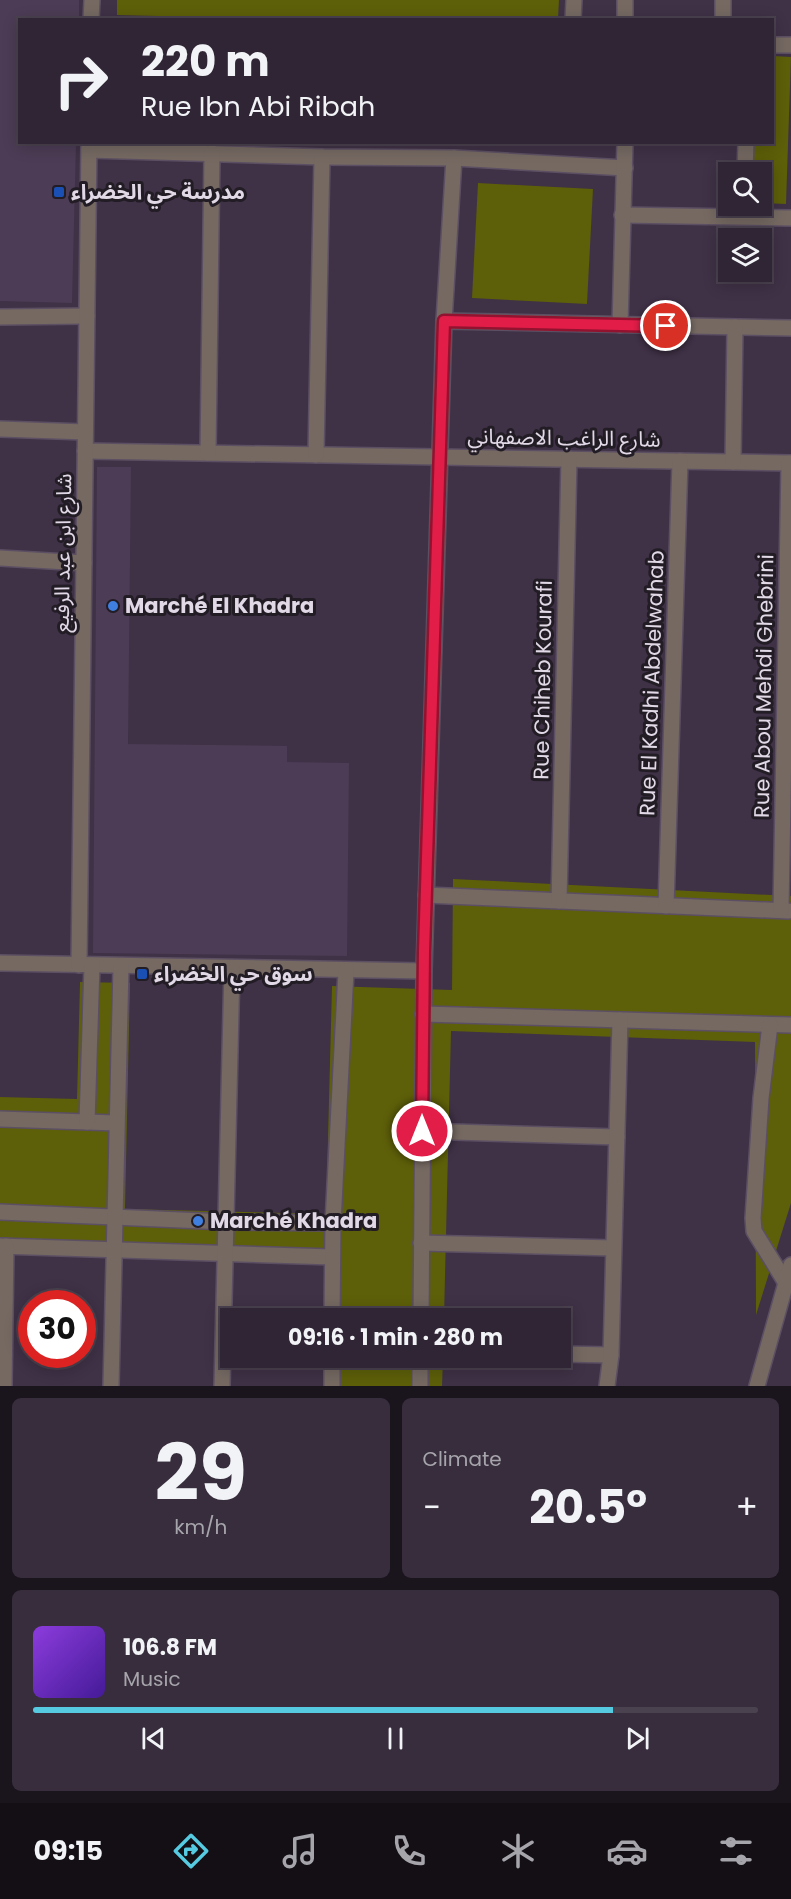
<!DOCTYPE html>
<meta charset="utf-8">
<style>
:root{--surface:#2f2534;--page:#372d3c;--text:#f1f3f6;--muted:#a7a5ac;--line:#4a424f;--accent:#55cae0}
body{margin:0;font-family:Poppins,"Noto Sans Arabic",sans-serif;background:var(--page);color:var(--text);height:100vh;display:flex;flex-direction:column;font-size:22px;white-space:nowrap}
*{box-sizing:border-box;margin:0}
p{font-size:20px;color:var(--muted)}
.icon{flex:none;width:33px;height:33px;fill:none;stroke:currentColor;stroke-width:2;stroke-linecap:round;stroke-linejoin:round}
.map{position:relative;height:1386px;overflow:hidden}
.drawer{display:flex;flex-direction:column;gap:12px;padding:12px;background:#1a141d;flex:1}
.drawer>*{flex:none}
.hud{position:absolute;left:18px;top:18px;width:756px;height:126px;border-radius:0px;box-shadow:0 3px 15px #0003,0 0 0 2px var(--line);background:#2f2534;color:var(--text);overflow:hidden}
.controls{position:absolute;left:718px;top:162px;display:grid;gap:12px}
.controls a{display:grid;place-items:center;width:54px;height:54px;border-radius:0px;background:var(--surface);box-shadow:0 3px 15px #0003,0 0 0 2px var(--line);font-size:30px}
.speed{position:absolute;left:18px;top:1290px;display:flex;gap:12px;font-size:30px;font-weight:700;text-align:center}
.speed>*{display:grid;place-content:center;width:78px;height:78px;border-radius:50%;background:var(--surface);box-shadow:0 3px 15px #0003,0 0 0 2px var(--line);line-height:1}
.speed .limit{border:9px solid #d22;background:#fff;color:#111}
.pin{position:absolute;display:grid;place-items:center;width:51px;height:51px;color:#fff;margin:-26px;border:3px solid #fff;border-radius:50%;box-shadow:0 2px 6px #0007}
.me{position:absolute;width:66px;margin:-33px;rotate:0deg;stroke-linejoin:round;filter:drop-shadow(0 0 4px #0008)}
.turn{display:flex;align-items:center;gap:21px;height:126px;padding:0 24px;font-size:27px}
.turn .icon{width:78px;height:78px;stroke-width:2.5}
.turn b{display:block;font-size:42px;line-height:51px}
.big{font-size:45px;font-weight:700;line-height:1.1}
.drawer .tile{flex:1;display:flex;flex-direction:column;justify-content:center;gap:9px;min-width:0;padding:0 21px;border-radius:9px;background:var(--page)}
.drawer .dial{align-items:center;gap:0}
.dial b{font-size:78px;line-height:1}
.song{display:flex;align-items:center;gap:18px}
.cover{width:72px;height:72px;border-radius:9px;background:linear-gradient(135deg,hsl(270 70% 55%),hsl(260 70% 35%))}
.played{height:6px;border-radius:3px;background:linear-gradient(90deg,var(--accent) 80%,var(--line) 80%)}
.keys{display:flex;justify-content:space-around;direction:ltr}
.heat{display:flex;justify-content:space-between;align-items:center;font-size:33px;direction:ltr}
.drawer .tiles{flex:1;display:grid;gap:12px;grid-template-columns:1fr 1fr}
.tile:last-child{grid-column:span 2}
.trip{position:absolute;left:220px;top:1308px;width:351px;height:60px;border-radius:0px;background:var(--surface);box-shadow:0 3px 15px #0003,0 0 0 2px var(--line);font-weight:700;line-height:60px;text-align:center}
.dock{display:flex;height:96px;justify-content:space-around;align-items:center;background:#130f15;color:var(--muted)}
.dock .icon{width:42px;height:42px}
.dock .selected{color:var(--accent)}
.dock b{font-size:27px;color:var(--text)}
.map>svg:first-child{display:block}
.built{fill:#4c3c55}
.green{fill:#5d5f09}
.lines{fill:none;stroke-linecap:round;stroke-linejoin:round}
.minor-casing{stroke:#5c4f63;stroke-width:18}
.minor{stroke:#756962;stroke-width:15}
.route-casing{stroke:#92132f;stroke-width:15}
.route{stroke:#e11d48;stroke-width:10}
.transit-dot{fill:#1a4fb4;stroke:#221c25;stroke-width:2}
.shop-dot{fill:#3f7fe0;stroke:#221c25;stroke-width:2}
.labels{text-anchor:middle;stroke-width:6;stroke-linejoin:round;paint-order:stroke}
.poi-label{font-size:21px;font-weight:bold;fill:#e2d9e7;stroke:#221c25;text-anchor:start}
.street-label{font-size:21px;fill:#e2d9e7;stroke:#221c25}
</style>
<div class="map">
<svg width="791" height="1386" viewBox="0 0 791 1386">
<rect width="100%" height="100%" fill="#3f3146"/>
<!-- built -->
<g class="built">
<path d="M0,0H79V19L20,20V142L76,143L72,303L0,301Z"/>
<path d="M97,467H131L128,744L287,746V762L349,763L347,956L93,953Z"/>
</g>
<!-- green -->
<g class="green">
<path d="M117,0H559L558,19L321,20L117,15Z"/>
<path d="M773,56L791,57L786,204L762,203V172H753L754,143L772,142Z"/>
<path d="M478,183L593,189L587,304L472,298Z"/>
<path d="M453,879L791,896V1203L756,1315L755,1042L451,1031L444,1318H324L325,1263L0,1254V1097L77,1099L80,982L130,983L125,1209L326,1214L332,986L452,990Z"/>
<path d="M323,1358H443L442,1386H323Z"/>
</g>
<g class="lines">
<defs>
<g id="minor">
<path d="M723,0V20"/>
<path d="M91,20L92,0"/>
<path d="M573,20L574,0"/>
<path d="M625,20V0"/>
<path d="M772,45H791"/>
<path d="M89,150L322,157L454,158L625,168"/>
<path d="M745,172L746,142"/>
<path d="M622,215L791,218"/>
<path d="M0,317L87,316"/>
<path d="M444,321L791,328"/>
<path d="M620,325L625,142"/>
<path d="M0,429L85,432"/>
<path d="M85,451L791,463"/>
<path d="M208,453L212,153"/>
<path d="M316,455L322,157"/>
<path d="M733,462L735,327"/>
<path d="M0,558L84,563"/>
<path d="M426,895L788,911"/>
<path d="M559,901L569,459"/>
<path d="M666,906L680,461"/>
<path d="M781,910L789,463"/>
<path d="M0,963L424,971"/>
<path d="M79,965L89,142"/>
<path d="M423,1014L791,1025"/>
<path d="M770,1025L761,1098L753,1218L754,1231L786,1283L791,1284"/>
<path d="M0,1119L116,1123"/>
<path d="M87,1122L92,965"/>
<path d="M422,1131L617,1137"/>
<path d="M0,1212L226,1222L333,1223"/>
<path d="M421,1243L613,1248"/>
<path d="M0,1246L332,1257"/>
<path d="M332,1318L333,1223L346,971"/>
<path d="M421,1318L424,971L444,321L454,158"/>
<path d="M561,1354L611,1355"/>
<path d="M332,1358V1386"/>
<path d="M4,1386L6,1246"/>
<path d="M111,1386L121,966"/>
<path d="M222,1386L232,968"/>
<path d="M420,1386V1358"/>
<path d="M607,1386L611,1355L620,1020"/>
<path d="M757,1386L791,1265"/>
</g>
</defs>
<!-- minor casing -->
<use href="#minor" class="minor-casing"/>
<!-- minor -->
<use href="#minor" class="minor"/>
</g>
<g class="lines">
<defs>
<path id="route" d="M422,1131L424,952L444,321L666,326"/>
</defs>
<!-- route casing -->
<use href="#route" class="route-casing"/>
<!-- route -->
<use href="#route" class="route"/>
</g>
<!-- markers -->
<g class="transit-dot">
<rect x="53" y="186" width="12" height="12" rx="3"/>
<rect x="136" y="968" width="12" height="12" rx="3"/>
</g>
<g class="shop-dot">
<circle cx="113" cy="606" r="6"/>
<circle cx="198" cy="1221" r="6"/>
</g>
<g class="labels">
<!-- poi labels -->
<g class="poi-label">
<text x="71" y="199">مدرسة حي الخضراء</text>
<text x="125" y="613">Marché El Khadra</text>
<text x="154" y="981">سوق حي الخضراء</text>
<text x="210" y="1228">Marché Khadra</text>
</g>
<!-- street labels -->
<g class="street-label">
<text transform="translate(564 438) rotate(1)" y="7">شارع الراغب الاصفهاني</text>
<text transform="translate(63 553) rotate(-89)" y="7">شارع ابن عبد الرفيع</text>
<text transform="translate(543 680) rotate(-89)" y="7">Rue Chiheb Kourafi</text>
<text transform="translate(652 683) rotate(-88)" y="7">Rue El Kadhi Abdelwahab</text>
<text transform="translate(764 686) rotate(-89)" y="7">Rue Abou Mehdi Ghebrini</text>
</g>
</g>
</svg>
<div class="controls">
<a><svg class="icon" aria-label="search" viewBox="0 0 24 24"><circle cx="10" cy="10" r="6"/><path d="M15 15l6 6"/></svg></a>
<a><svg class="icon" aria-label="layers" viewBox="0 0 24 24"><path d="M12 4l9 5-9 5-9-5zM3 14l9 5 9-5"/></svg></a>
</div>
<div class="speed"><div class="limit">30</div></div>
<div class="pin" style="left:666px;top:326px;background:#d93025"><svg class="icon" aria-label="arrive" viewBox="0 0 24 24"><path d="M6 21V4h12l-3 4 3 4H6"/></svg></div>
<svg class="me" style="left:422px;top:1131px" viewBox="-20 -20 40 40"><circle r="17" fill="#e11d48" stroke="#fff" stroke-width="3"/><path d="M0-11L8 9 0 5-8 9z" fill="#fff"/></svg>
<div class="trip">09:16 · 1 min · 280 m</div>
<div class="hud">
<div class="turn"><svg class="icon" aria-label="right" viewBox="0 0 24 24"><path d="M7 20v-9h11M14 6l5 5-5 5"/></svg><div><b>220 m</b>Rue Ibn Abi Ribah</div></div>
</div>
</div>
<section class="drawer">
<div class="tiles">
<div class="tile dial"><b>29</b><p>km/h</p></div>
<div class="tile"><p>Climate</p>
<div class="heat"><a>−</a><b class="big">20.5°</b><a>+</a></div>
</div>
<div class="tile">
<div class="song"><i class="cover"></i><div><b>106.8 FM</b><p>Music</p></div></div>
<div class="played"></div>
<div class="keys"><svg class="icon" aria-label="previous" viewBox="0 0 24 24"><path d="M18 5L8 12l10 7zM5 5v14"/></svg><svg class="icon" aria-label="pause" viewBox="0 0 24 24"><path d="M8 5v14M16 5v14"/></svg><svg class="icon" aria-label="next" viewBox="0 0 24 24"><path d="M6 5l10 7-10 7zM19 5v14"/></svg></div>
</div>
</div>
</section>
<nav class="dock">
<b>09:15</b>
<svg class="icon selected" aria-label="directions" viewBox="0 0 24 24"><path d="M12 3l9 9-9 9-9-9zM9 14v-3h6M13 9l2 2-2 2"/></svg>
<svg class="icon" aria-label="music" viewBox="0 0 24 24"><path d="M9 18V5l10-2v13"/><circle cx="6" cy="18" r="3"/><circle cx="16" cy="16" r="3"/></svg>
<svg class="icon" aria-label="phone" viewBox="0 0 24 24"><path d="M5 4h4l2 5-3 2q2 4 5 5l2-3 5 2v4C11 20 4 13 5 4z"/></svg>
<svg class="icon" aria-label="climate" viewBox="0 0 24 24"><path d="M12 3v18M4 7l16 10M4 17L20 7"/></svg>
<svg class="icon" aria-label="car" viewBox="0 0 24 24"><path d="M5 17H2v-5l4-1 3-4h7l3 4 3 1v5h-3M9 17h6M6 11h13"/><circle cx="7" cy="17" r="2"/><circle cx="17" cy="17" r="2"/></svg>
<svg class="icon" aria-label="filters" viewBox="0 0 24 24"><path d="M4 7h16M4 17h16"/><circle cx="9" cy="7" r="2"/><circle cx="15" cy="17" r="2"/></svg>
</nav>
